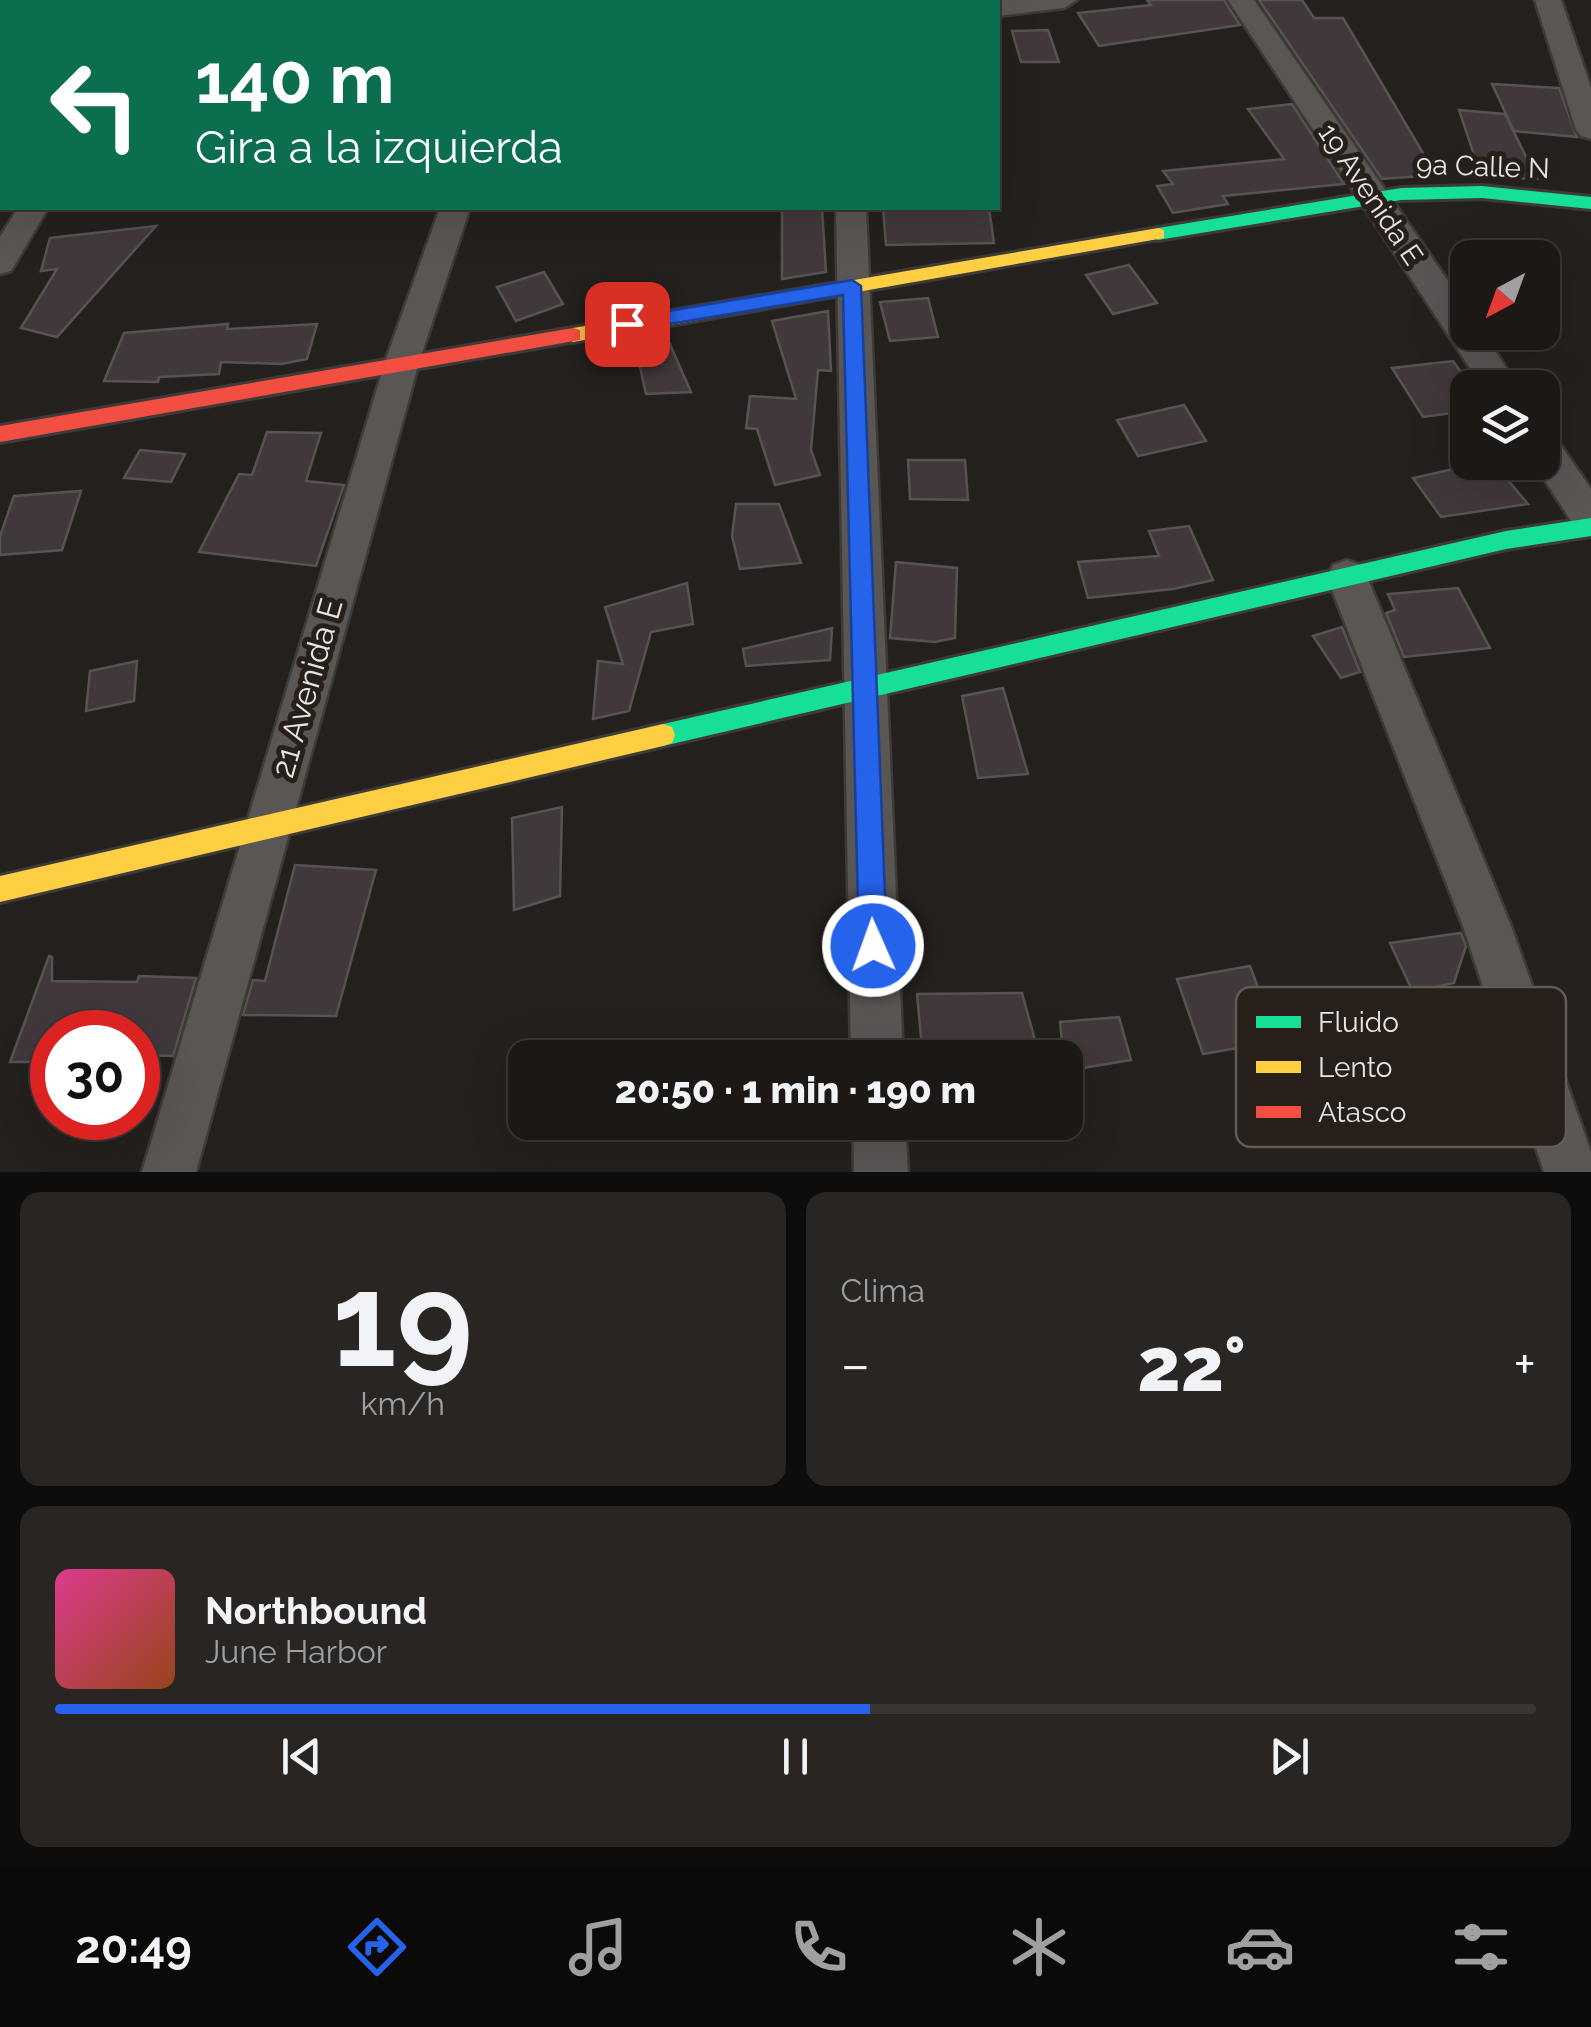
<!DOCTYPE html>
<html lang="es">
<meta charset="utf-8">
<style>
:root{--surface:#1b1816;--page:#282523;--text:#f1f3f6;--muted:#a0a0a1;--line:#393735;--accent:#2563eb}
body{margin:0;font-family:Raleway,sans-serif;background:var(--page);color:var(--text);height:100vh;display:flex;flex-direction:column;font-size:38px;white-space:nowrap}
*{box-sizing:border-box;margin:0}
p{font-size:32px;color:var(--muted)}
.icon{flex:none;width:55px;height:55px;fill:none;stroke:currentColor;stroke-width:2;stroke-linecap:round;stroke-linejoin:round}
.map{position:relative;height:1172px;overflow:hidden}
.details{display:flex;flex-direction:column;gap:20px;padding:20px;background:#0f0d0c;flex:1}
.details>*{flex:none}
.banner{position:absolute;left:0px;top:0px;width:1000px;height:210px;box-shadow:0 10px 40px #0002,0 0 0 2px var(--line);background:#0b6e4f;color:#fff;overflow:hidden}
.needle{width:65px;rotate:221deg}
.fabs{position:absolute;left:1450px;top:240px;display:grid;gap:20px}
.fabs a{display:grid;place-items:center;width:110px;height:110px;border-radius:20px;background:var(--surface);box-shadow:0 10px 40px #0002,0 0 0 2px var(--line);font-size:50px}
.speed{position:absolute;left:30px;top:1010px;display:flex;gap:20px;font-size:50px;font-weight:700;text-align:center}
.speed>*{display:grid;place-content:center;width:130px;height:130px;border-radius:50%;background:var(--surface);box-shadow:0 10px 40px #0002,0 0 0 2px var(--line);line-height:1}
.speed .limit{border:15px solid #d22;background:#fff;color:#111}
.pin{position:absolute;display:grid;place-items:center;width:85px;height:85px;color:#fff;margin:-42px;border-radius:20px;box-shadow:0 5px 15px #0006}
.me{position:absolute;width:110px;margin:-55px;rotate:358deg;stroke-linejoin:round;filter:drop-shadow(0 0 8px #0008)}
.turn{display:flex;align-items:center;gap:35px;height:210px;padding:0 30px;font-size:45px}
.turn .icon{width:130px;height:130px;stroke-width:2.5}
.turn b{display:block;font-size:70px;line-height:85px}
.big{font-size:75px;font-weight:800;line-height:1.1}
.details .tile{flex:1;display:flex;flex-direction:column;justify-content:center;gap:15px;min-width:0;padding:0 35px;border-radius:20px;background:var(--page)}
.details .dial{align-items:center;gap:0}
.dial b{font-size:130px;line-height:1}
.song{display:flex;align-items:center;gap:30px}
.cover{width:120px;height:120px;border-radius:15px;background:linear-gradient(135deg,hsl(330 70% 55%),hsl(20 70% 35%))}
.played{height:10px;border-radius:5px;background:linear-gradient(90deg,var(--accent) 55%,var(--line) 55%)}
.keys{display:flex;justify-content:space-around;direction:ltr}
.heat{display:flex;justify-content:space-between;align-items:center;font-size:55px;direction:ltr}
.details .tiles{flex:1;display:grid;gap:20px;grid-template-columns:1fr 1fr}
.tile:last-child{grid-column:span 2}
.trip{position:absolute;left:508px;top:1040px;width:575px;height:100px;border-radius:20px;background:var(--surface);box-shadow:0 10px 40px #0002,0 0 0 2px var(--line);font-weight:800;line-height:100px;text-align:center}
.dock{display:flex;height:160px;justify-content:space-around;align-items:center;background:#0b0a09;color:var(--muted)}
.dock .icon{width:70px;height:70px}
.dock .on{color:var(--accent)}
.dock b{font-size:45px;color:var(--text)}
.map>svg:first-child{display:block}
.building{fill:#41383b;stroke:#565352;stroke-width:2.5}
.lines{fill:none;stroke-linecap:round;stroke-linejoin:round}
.street-casing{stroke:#3d3a37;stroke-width:5}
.fast-casing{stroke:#3d3a37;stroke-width:6}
.slow-casing{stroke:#3d3a37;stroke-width:6}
.jam-casing{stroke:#3d3a37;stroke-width:6}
.street{fill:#5a5654;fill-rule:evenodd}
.fast{fill:#16e098;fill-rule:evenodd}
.slow{fill:#ffcf43;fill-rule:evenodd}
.jam{fill:#f24e42;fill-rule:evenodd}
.route{fill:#2563eb;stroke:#184099;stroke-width:2.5}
.labels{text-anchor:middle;stroke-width:10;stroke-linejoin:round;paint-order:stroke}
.far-street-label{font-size:28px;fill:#eae5e1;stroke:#271f1a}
.street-label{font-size:32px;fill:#eae5e1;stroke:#271f1a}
.key{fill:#271f1a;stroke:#625a56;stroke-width:2.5}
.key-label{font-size:28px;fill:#eae5e1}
</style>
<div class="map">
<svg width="1591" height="1172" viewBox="0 0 1591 1172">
<rect width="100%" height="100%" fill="#24201d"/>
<!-- building -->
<g class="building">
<path d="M1147,0H1224L1240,25L1099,46L1078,13L1151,5Z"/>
<path d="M1259,0H1302L1314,18H1343L1436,175L1382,179Z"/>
<path d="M1048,30L1059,62H1021L1012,31Z"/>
<path d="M1492,84L1559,88L1577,137L1514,131Z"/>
<path d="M1292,104L1344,184L1223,196L1228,204L1173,213L1157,186L1173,184L1163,171L1284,159L1248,109Z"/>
<path d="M1459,110L1505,114L1537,179L1481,176Z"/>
<path d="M782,208H822L826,272L782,279Z"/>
<path d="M883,208H989L994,243L886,245Z"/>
<path d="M156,226L57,337L21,328L57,269L41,271L50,238Z"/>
<path d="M1129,265L1157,303L1113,314L1086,275Z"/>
<path d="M544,272L563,304L516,321L497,287Z"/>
<path d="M928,298L938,337L890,341L880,302Z"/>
<path d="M828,311L831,371L818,370L811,450L820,475L775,485L757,429L746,428L750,396L796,399L772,321Z"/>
<path d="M228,324L227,329L317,324L307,359L282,364L221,362L219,374L159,377L158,382L104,381L124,333Z"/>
<path d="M669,342L691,392L646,394L635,345Z"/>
<path d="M1453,361L1468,382V411L1423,417L1392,368Z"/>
<path d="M1184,405L1206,441L1138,456L1117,420Z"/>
<path d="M267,432L321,433L306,481L344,485L316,566L199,552L239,474L252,475Z"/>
<path d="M140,450L185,454L171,482L124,478Z"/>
<path d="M908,460H965L968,500L910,499Z"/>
<path d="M1485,462H1493L1528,504L1441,517L1413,478Z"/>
<path d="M81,491L62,550L0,555V536L14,496Z"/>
<path d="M736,504H779L801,563L740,569L732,536Z"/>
<path d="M1189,526L1213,580L1173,589L1088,598L1078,562L1159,556L1149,531Z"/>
<path d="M896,562L957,568L955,638L935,642L890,638Z"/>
<path d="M687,583L693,624L651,632L629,711L593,719L598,661L623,664L605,607Z"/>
<path d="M1458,588L1490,648L1404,657L1386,613L1395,610L1388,594Z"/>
<path d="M1342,627L1360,672L1341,678L1313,636Z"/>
<path d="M832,628L830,660L746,666L743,649Z"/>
<path d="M137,661L134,701L86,711L90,671Z"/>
<path d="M1003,688L1028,774L978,778L962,696Z"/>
<path d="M562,807L560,896L514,910L512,818Z"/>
<path d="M295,865L376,870L336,1016L243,1015L253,980L265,981Z"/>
<path d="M1461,933L1466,946L1454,983L1413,992L1390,943Z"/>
<path d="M49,956L52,957V981L137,982L139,976L196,978L173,1056L138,1055V1032H52V1062H10Z"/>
<path d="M1250,966L1278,1041L1203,1054L1177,979Z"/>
<path d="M1022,993L1036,1044L923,1058L917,994Z"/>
<path d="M1119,1017L1131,1060L1065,1071L1060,1022Z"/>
</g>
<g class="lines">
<defs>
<g id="street">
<path d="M521,0H560L561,2H523Z"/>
<path d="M999,0H1077L1064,8L998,16V2H989Z"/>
<path d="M1228,0H1254L1468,310V332H1483L1519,388H1483Z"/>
<path d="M1535,0H1561L1591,88V139L1581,136L1576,130Z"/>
<path d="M0,98L2,99V116H0Z"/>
<path d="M18,208H48L11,271L0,274V237Z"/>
<path d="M440,208H470L419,362L196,1172H142L385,362Z"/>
<path d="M836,208H866L903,1058H851Z"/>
<path d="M1542,433L1555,437L1591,489V535L1577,530L1533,462H1542Z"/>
<path d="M1347,560L1361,565L1367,577L1511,926L1591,1152V1172H1544L1463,926L1327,577L1333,565Z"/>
<path d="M853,1122H905L908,1172H854Z"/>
</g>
<g id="fast">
<path d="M1482,186L1591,197V209L1482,198L1401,200L1158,240L1149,234L1158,228L1401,188Z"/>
<path d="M1591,518V536L1506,549L663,746L654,743L651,735L654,727L663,724L1506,531Z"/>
</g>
<g id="slow">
<path d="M1158,228L1164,230V238L573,342L563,335L573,328Z"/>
<path d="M663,724L672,727L675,735L672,743L663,746L0,902V876Z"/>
</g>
<path id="jam" d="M573,328L580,330V340L0,442V426Z"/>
</defs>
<!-- street casing -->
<use href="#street" class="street-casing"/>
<!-- fast casing -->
<use href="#fast" class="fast-casing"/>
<!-- slow casing -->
<use href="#slow" class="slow-casing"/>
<!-- jam casing -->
<use href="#jam" class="jam-casing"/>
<!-- street -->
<use href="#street" class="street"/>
<!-- fast -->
<use href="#fast" class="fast"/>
<!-- slow -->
<use href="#slow" class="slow"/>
<!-- jam -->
<use href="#jam" class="jam"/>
</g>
<!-- route -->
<path class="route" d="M852,280L861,286L887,946L883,956L873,960L863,956L859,946L843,295L627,331L617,324L627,318Z"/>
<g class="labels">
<!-- far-street labels -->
<g class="far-street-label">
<text transform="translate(1483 166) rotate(2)" y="10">9a Calle N</text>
<text transform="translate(1371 194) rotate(56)" y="10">19 Avenida E</text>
</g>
<!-- street labels -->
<g class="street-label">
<text transform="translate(307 688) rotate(-74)" y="11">21 Avenida E</text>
</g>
</g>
<!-- legend -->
<rect x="1236" y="987" width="330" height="160" rx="15" class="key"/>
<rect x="1256" y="1016" width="45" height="12" fill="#16e098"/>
<rect x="1256" y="1061" width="45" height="12" fill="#ffcf43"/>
<rect x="1256" y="1106" width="45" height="12" fill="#f24e42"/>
<g class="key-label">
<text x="1318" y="1032">Fluido</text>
<text x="1318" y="1077">Lento</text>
<text x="1318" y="1122">Atasco</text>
</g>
</svg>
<div class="fabs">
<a><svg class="needle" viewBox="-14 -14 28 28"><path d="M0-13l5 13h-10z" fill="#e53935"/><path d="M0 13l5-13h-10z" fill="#a0a0a1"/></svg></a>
<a><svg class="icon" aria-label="layers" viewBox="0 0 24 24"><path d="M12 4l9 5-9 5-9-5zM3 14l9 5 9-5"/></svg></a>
</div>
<div class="speed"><div class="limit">30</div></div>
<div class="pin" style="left:627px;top:324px;background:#d93025"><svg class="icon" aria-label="arrive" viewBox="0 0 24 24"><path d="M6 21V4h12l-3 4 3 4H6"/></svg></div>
<svg class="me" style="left:873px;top:946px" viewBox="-20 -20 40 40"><circle r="17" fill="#2563eb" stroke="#fff" stroke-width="3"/><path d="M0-11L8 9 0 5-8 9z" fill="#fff"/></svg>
<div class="trip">20:50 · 1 min · 190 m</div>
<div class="banner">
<div class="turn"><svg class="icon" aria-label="left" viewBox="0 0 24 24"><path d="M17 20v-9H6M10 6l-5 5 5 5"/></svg><div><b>140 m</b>Gira a la izquierda</div></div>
</div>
</div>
<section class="details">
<div class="tiles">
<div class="tile dial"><b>19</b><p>km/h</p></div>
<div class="tile"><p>Clima</p>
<div class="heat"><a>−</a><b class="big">22°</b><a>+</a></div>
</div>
<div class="tile">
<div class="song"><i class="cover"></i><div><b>Northbound</b><p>June Harbor</p></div></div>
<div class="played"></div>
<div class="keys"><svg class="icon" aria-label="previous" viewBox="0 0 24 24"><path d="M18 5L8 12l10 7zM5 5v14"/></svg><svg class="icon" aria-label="pause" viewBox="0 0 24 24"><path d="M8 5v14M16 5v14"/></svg><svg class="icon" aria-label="next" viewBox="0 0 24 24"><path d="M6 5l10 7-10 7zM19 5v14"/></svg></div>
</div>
</div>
</section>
<nav class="dock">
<b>20:49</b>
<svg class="icon on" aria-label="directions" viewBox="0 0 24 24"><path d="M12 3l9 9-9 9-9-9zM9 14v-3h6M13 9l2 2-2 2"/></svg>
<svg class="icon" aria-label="music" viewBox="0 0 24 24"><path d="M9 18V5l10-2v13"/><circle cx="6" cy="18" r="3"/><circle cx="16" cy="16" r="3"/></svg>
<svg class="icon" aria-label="phone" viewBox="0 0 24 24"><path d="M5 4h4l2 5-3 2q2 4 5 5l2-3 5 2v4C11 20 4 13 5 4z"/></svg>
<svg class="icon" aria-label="climate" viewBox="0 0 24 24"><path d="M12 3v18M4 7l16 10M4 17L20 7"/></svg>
<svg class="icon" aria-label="car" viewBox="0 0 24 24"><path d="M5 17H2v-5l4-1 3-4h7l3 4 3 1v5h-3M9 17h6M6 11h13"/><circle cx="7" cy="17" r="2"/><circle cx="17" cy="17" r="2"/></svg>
<svg class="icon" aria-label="filters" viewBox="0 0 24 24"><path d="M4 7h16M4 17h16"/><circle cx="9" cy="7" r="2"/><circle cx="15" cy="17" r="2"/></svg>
</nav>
